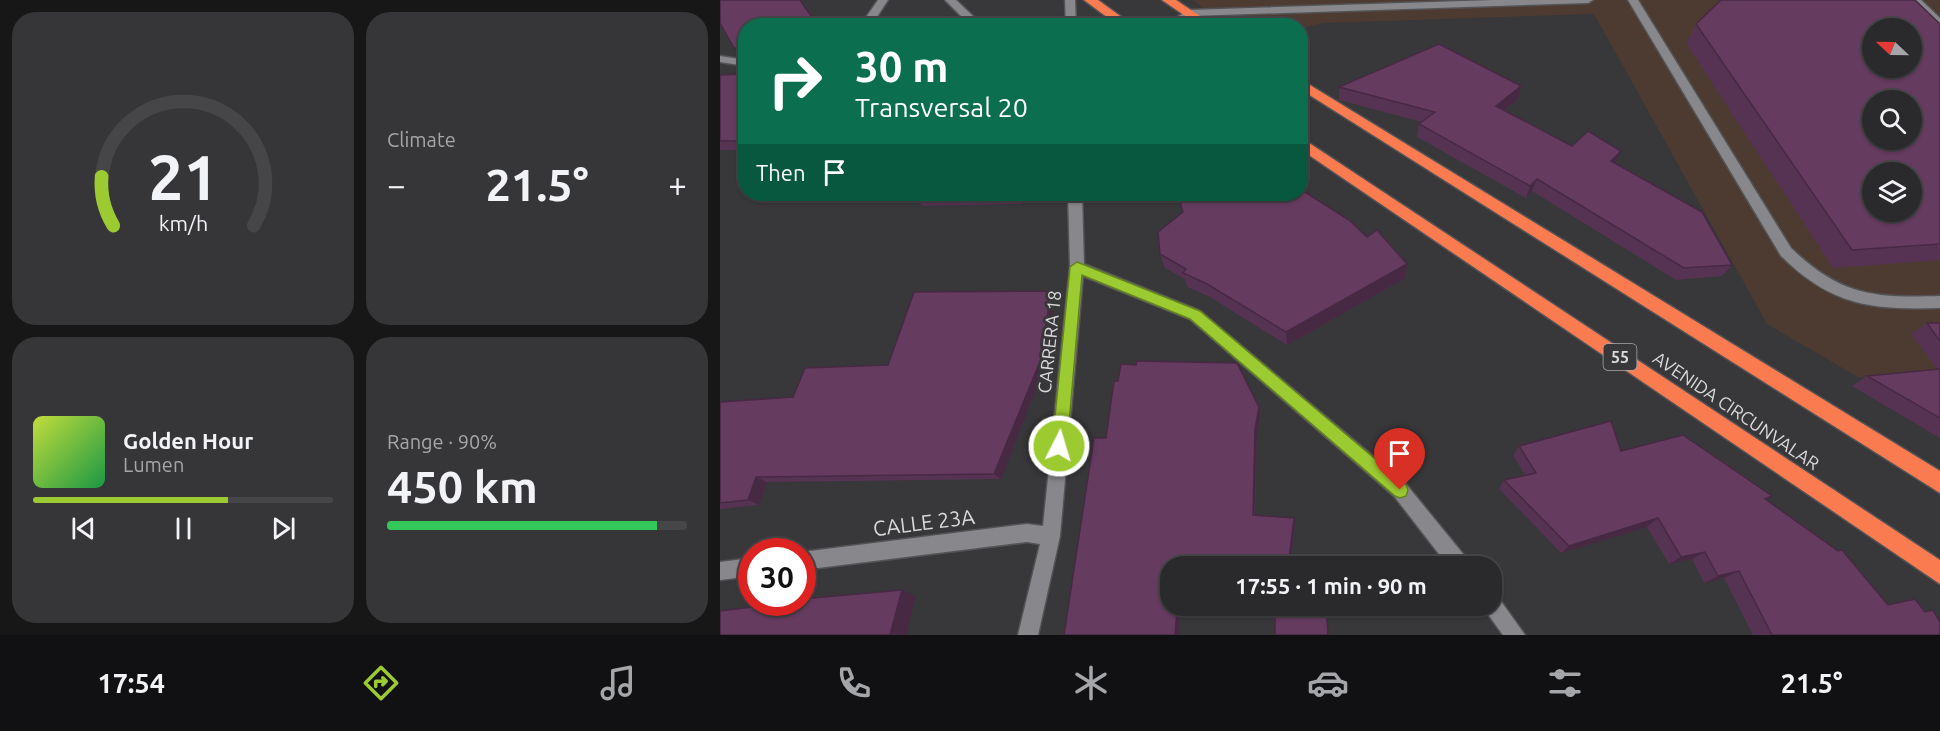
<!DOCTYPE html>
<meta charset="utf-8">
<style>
:root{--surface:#2a292c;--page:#363538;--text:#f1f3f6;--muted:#a5a6a9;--line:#464548;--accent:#9cca31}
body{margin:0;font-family:Ubuntu,sans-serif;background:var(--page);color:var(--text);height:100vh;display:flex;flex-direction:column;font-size:22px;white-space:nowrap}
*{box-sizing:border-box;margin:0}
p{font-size:20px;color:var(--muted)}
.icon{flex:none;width:33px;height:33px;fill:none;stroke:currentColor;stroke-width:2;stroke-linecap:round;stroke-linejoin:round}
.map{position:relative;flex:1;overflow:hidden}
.details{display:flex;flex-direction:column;gap:12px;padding:12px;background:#171718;width:720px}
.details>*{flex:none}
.top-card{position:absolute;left:18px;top:18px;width:570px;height:183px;border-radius:24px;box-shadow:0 2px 4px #0004,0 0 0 2px var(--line);background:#0b6e4f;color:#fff;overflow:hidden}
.needle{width:39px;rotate:292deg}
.controls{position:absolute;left:1142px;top:18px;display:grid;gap:12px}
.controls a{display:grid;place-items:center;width:60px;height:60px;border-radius:50%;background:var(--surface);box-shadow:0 2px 4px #0004,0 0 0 2px var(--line);font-size:30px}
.speed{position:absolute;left:18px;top:538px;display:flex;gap:12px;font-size:30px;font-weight:700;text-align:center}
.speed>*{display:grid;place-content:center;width:78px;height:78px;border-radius:50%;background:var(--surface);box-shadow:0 2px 4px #0004,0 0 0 2px var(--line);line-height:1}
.speed .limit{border:9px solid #d22;background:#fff;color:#111}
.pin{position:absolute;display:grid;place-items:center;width:51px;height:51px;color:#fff;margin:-62px -26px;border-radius:50% 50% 50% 0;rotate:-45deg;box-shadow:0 0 6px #0007}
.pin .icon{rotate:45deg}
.me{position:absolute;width:66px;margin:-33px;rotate:5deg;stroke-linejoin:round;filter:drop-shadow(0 0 4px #0008)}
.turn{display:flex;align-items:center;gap:21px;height:126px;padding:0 18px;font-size:27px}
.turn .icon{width:78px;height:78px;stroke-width:2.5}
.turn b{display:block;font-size:42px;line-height:51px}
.then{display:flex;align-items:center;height:57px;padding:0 18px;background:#0003;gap:12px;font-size:22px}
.big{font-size:45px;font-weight:700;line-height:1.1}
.details .widget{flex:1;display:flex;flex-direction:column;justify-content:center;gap:9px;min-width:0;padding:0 21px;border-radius:24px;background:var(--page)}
.details .dial{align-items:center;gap:0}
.dial svg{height:156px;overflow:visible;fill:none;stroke:var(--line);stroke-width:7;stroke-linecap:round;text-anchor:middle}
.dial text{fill:var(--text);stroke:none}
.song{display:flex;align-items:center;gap:18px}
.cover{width:72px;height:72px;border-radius:9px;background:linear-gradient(135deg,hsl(70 70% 55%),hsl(140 70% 35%))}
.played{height:6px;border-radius:3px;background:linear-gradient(90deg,var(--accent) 65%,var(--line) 65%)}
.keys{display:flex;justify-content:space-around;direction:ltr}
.heat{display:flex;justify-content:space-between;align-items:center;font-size:33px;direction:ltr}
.charge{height:9px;border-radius:4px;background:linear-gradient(90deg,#34c759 90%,var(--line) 0)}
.details .tiles{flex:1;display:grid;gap:12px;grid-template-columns:repeat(2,1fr)}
.trip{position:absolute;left:440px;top:556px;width:342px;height:60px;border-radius:24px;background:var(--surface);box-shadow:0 2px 4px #0004,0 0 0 2px var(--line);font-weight:700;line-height:60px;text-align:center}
.dock{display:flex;height:96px;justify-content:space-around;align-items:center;background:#111012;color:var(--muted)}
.dock .icon{width:42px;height:42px}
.dock .current{color:var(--accent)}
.dock b{font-size:27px;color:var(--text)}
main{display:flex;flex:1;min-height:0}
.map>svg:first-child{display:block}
.education{fill:#4d3b31;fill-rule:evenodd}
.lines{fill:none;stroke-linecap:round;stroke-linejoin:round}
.minor-casing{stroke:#535355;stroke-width:3}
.highway-casing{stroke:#535355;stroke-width:3}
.minor{fill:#88878b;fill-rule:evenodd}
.highway{fill:#fb7b50;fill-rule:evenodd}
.wall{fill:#573353}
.shaded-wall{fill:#472943}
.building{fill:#653b60;stroke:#472943;stroke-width:1.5;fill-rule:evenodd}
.route{fill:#9cca31;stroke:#658320;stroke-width:1.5}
.labels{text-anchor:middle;stroke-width:6;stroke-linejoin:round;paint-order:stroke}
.shield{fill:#38373a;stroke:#a9a9ab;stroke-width:1.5}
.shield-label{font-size:16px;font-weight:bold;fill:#dadadc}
.street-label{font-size:18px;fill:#dadadc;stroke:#38373a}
.near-street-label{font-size:21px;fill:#dadadc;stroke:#38373a}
</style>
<main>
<section class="details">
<div class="tiles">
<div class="widget dial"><svg viewBox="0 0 100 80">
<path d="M14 69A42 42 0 1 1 86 69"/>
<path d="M14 69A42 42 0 0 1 8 44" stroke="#9cca31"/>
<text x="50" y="56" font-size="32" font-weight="700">21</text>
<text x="50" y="72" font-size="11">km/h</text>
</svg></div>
<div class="widget"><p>Climate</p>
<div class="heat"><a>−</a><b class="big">21.5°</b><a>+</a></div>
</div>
<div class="widget">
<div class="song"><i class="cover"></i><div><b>Golden Hour</b><p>Lumen</p></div></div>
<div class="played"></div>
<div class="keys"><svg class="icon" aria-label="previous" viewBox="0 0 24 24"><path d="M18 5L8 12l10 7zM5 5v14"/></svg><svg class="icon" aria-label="pause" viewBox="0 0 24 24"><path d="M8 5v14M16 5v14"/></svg><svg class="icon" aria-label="next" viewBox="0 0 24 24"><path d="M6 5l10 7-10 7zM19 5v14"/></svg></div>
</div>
<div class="widget"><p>Range · 90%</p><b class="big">450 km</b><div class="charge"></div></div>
</div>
</section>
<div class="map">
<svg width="1220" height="635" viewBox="0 0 1220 635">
<rect width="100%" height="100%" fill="#38373a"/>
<!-- education -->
<path class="education" d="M473,0H1220V375L1138,377L1047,324L874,14L604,23L581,28L580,26H506ZM1152,28H1191V68H1152ZM1152,100H1191V140H1152ZM1152,172H1191V212H1152Z"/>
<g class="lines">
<defs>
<g id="minor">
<path d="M158,0H168L151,26H140Z"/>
<path d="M225,0H236L255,18V22H247Z"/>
<path d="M345,0H355L356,26H346Z"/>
<path d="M774,0H873L868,3L471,16L455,26H442L469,10Z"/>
<path d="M908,0H918L1071,248C1121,296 1154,298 1220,296V308C1151,310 1112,306 1061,256Z"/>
<path d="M1190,0H1201L1220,18V27Z"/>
<path d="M0,56L26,60V66L0,62Z"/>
<path d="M348,194H362L364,264L480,311L686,484L748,560L750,567H729L674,496L470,319L363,276L340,536L318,635H298L320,544L307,542L82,570V552L307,524L323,526L350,267Z"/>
<path d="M32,558V576L0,580V562Z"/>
<path d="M771,594L778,597L805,635H783L762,606H771Z"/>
</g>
<g id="highway">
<path d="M364,0H378L414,26H399Z"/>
<path d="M442,0H456L495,26H480Z"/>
<path d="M580,79L1220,471V493L580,89Z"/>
<path d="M580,137L1220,560V584L580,149Z"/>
</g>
</defs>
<!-- minor casing -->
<use href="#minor" class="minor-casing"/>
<!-- highway casing -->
<use href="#highway" class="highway-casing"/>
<!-- minor -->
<use href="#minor" class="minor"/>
<!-- highway -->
<use href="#highway" class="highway"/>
</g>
<!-- wall -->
<g class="wall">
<path d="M976,24H1220V260L1113,268L966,43Z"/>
<path d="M26,74V150H0V75Z"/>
<path d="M801,86L798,99L784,110L852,146L895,163L1012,265L1002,276L956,280L812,191L806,198L697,137L699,124L702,122L619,100V87Z"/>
<path d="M304,194L302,204L202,206L194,196Z"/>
<path d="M647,237L687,264L685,278L567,345L490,297L467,287L465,279L445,268L440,254Z"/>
<path d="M331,291L335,298L325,366L281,479L47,482L39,505L0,509V402L73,397L168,365Z"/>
<path d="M1207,323H1220V438L1132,386L1147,376L1217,369L1191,334Z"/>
<path d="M540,414L537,436L535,515L574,518L575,524L570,567H450V606H565L555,608L460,614L459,635H344L386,438Z"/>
<path d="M799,446L901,451L1046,499L1168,605L1220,635H1033L1004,578L984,583L972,559L949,564L927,527L841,553L779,489L784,480L805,475L793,456Z"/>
</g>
<!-- shaded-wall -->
<g class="shaded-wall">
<path d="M801,86L798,99L772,119L776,106Z"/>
<path d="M901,151L895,163L891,161Z"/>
<path d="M817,179L812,191L806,198L810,186Z"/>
<path d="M296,194H304L302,204Z"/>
<path d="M687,264L685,278L567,345L566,332Z"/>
<path d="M331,291L335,298L325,366L281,479L274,474Z"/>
<path d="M539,407L540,414L537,436L534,520L533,515L535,429Z"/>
<path d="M36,477L47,482L39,505L28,500Z"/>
<path d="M574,518L575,524L570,567H568Z"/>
<path d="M938,518L927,527L841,553L849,546Z"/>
<path d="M985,552L972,559L949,564L961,557Z"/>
<path d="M1019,571L1004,578L984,583L998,576Z"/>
<path d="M182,590L196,596L186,635H170Z"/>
<path d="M457,610L460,614L459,635H455Z"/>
</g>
<!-- building -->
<g class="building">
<path d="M0,0H80L98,26H26V67L20,58V49L14,48L0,23Z"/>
<path d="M1001,0H1195L1220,24V244L1132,250L976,24ZM1152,28H1191V68H1152ZM1152,100H1191V140H1152ZM1152,172H1191V212H1152Z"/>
<path d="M719,44L801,86L776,106L852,146L868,131L901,151L891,161L982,212L1012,265L964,268L817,179L810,186L699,124L715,112L619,87Z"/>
<path d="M26,74V141H0V75Z"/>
<path d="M580,189L629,220L647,237L657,230L687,264L566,332L487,284L463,273L466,269L440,254L438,232L463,212L458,194H580Z"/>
<path d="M195,194H296L194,196Z"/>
<path d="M331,291L321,359L274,474L36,477L28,500L0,503V402L73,397L85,368L168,365L194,292Z"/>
<path d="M1207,323H1220V341Z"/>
<path d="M417,361L517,363L539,407L535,429L533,515L574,518L568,567H450V606H526L457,610L455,635H344L374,438H386L394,381H398L401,364L416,365Z"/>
<path d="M1220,369V418L1147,376Z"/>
<path d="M891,421L901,451L963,435L1052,496L1045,499L1118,551L1122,550L1168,605L1195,599L1205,612L1213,610L1220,622V635H1052L1019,571L998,576L985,552L961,557L938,518L849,546L784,480L816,473L799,446Z"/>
<path d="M182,590L170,635H0V611L56,604V603H82V599Z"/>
<path d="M574,606H606L608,635H555V607Z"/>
</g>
<!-- route -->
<path class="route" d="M357,262L480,311L686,485L688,490L686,496L680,498L675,496L470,319L362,275L347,446L345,451L339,453L334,451L332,446L350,267Z"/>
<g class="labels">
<!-- shield labels -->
<rect class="shield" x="883.5" y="344" width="33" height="26" rx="4.5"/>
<g class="shield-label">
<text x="900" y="363">55</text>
</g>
<!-- street labels -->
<g class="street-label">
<text transform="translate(330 342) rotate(-84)" y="6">CARRERA 18</text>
<text transform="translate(1016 411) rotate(34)" y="6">AVENIDA CIRCUNVALAR</text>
</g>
<!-- near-street labels -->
<g class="near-street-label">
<text transform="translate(204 523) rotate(-7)" y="7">CALLE 23A</text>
</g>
</g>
</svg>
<div class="controls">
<a><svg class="needle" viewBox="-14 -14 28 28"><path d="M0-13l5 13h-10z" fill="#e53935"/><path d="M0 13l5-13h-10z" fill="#a5a6a9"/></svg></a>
<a><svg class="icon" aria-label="search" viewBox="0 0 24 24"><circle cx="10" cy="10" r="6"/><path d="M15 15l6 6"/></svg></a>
<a><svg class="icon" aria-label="layers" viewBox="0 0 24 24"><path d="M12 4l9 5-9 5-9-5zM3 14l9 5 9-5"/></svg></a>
</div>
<div class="speed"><div class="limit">30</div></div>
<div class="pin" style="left:680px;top:490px;background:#d93025"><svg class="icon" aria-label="arrive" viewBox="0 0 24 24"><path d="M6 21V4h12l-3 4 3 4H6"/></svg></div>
<svg class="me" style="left:339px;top:446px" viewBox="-20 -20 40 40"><circle r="17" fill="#9cca31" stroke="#fff" stroke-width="3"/><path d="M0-11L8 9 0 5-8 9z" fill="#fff"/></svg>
<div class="trip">17:55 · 1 min · 90 m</div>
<div class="top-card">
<div class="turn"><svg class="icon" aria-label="right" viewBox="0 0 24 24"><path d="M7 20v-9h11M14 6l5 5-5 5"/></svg><div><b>30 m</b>Transversal 20</div></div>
<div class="then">Then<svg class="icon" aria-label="arrive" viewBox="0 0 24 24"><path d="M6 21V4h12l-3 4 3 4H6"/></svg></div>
</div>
</div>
</main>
<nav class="dock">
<b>17:54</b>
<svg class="icon current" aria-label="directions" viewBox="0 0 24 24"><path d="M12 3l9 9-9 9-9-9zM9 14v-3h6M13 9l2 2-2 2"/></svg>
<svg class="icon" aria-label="music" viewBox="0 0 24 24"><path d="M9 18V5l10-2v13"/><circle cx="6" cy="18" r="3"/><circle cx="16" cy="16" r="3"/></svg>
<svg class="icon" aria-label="phone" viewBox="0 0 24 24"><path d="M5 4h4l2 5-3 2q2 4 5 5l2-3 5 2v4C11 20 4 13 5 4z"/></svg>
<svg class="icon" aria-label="climate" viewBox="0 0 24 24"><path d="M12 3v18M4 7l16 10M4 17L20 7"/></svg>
<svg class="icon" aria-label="car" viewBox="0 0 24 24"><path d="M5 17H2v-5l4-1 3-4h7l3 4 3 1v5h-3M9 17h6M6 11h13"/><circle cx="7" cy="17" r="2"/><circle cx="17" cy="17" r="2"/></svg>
<svg class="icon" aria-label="filters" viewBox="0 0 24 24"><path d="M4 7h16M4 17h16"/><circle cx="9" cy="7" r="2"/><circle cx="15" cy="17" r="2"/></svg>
<b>21.5°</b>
</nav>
